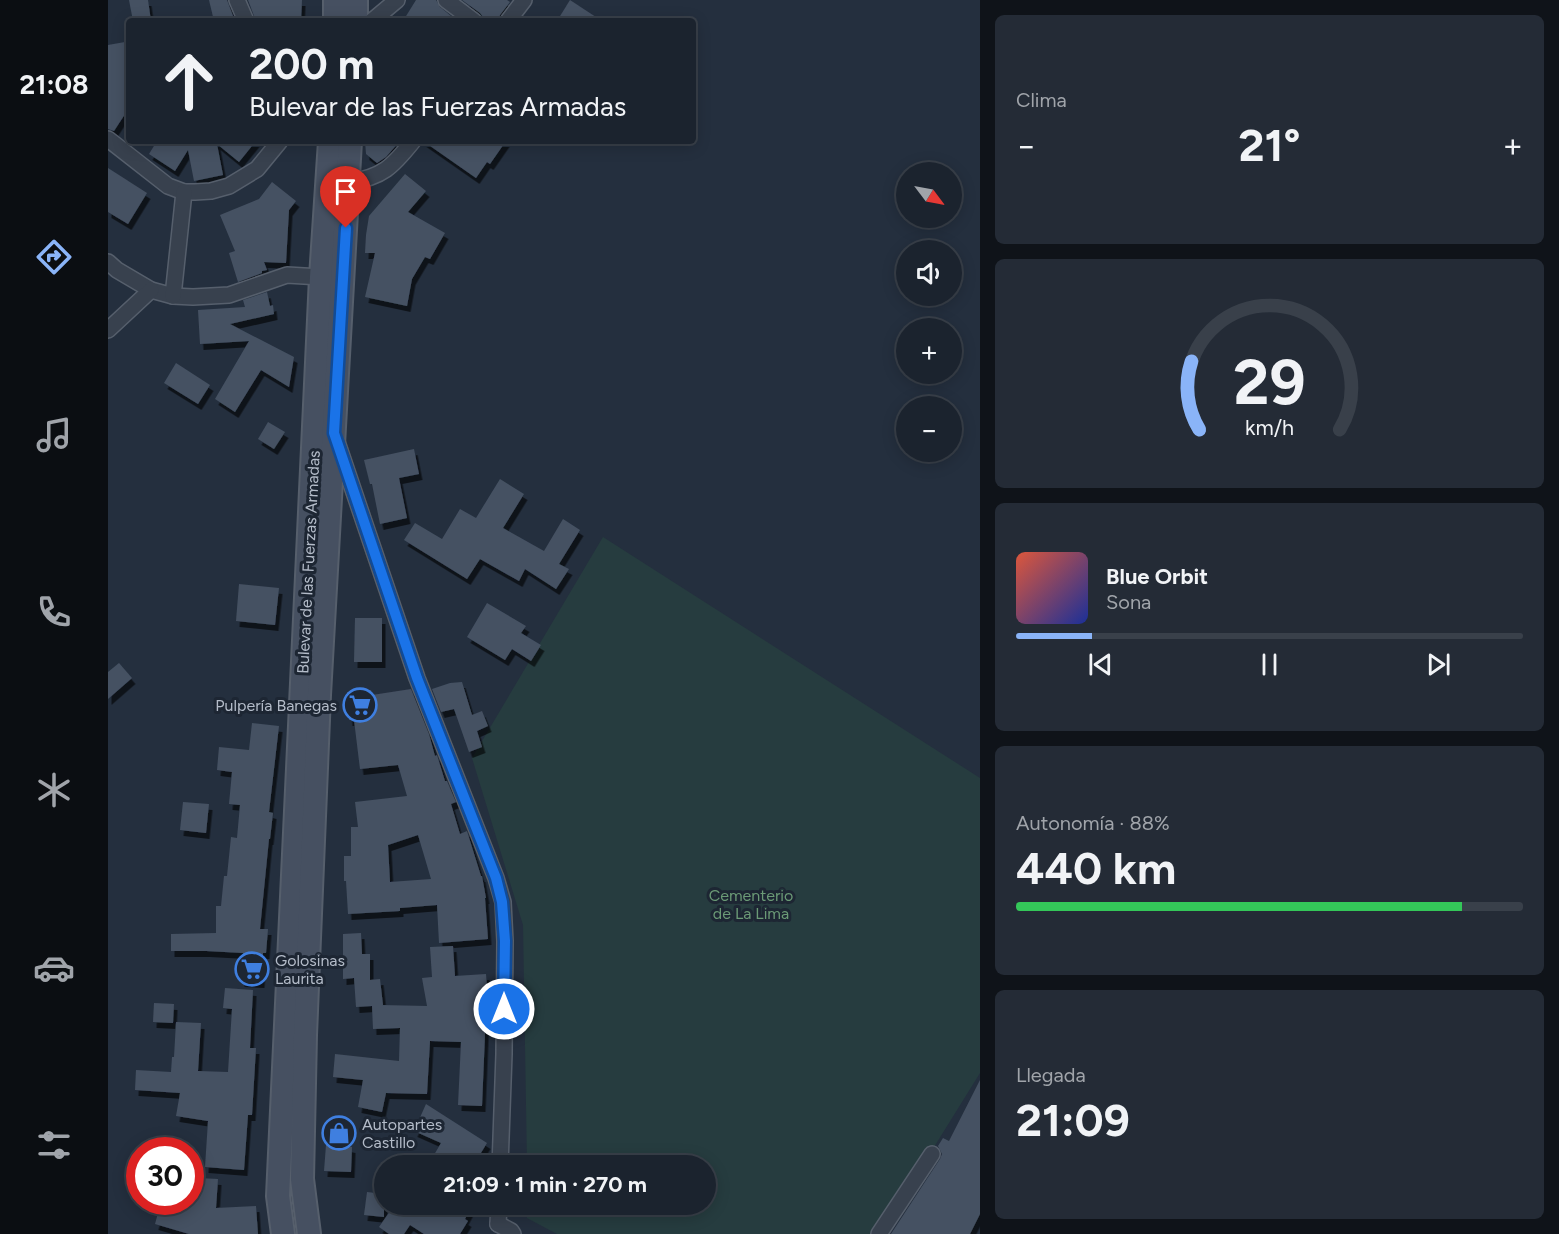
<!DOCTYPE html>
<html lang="es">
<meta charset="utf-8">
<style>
:root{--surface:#1b232e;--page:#242b36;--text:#f1f3f6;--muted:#a0a4aa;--line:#39404a;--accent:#8ab4f8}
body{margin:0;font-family:Figtree,sans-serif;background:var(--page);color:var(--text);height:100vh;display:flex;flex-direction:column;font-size:22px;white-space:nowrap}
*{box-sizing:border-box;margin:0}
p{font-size:20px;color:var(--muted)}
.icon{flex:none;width:33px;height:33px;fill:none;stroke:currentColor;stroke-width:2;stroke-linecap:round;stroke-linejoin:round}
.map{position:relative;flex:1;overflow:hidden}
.panel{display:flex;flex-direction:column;gap:15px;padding:15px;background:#0f1319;width:579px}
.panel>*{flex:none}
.banner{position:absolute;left:18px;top:18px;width:570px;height:126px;border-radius:6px;box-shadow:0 3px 15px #0003,0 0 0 2px var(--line);background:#1b232e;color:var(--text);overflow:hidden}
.needle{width:39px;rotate:122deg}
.tools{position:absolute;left:788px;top:162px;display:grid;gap:12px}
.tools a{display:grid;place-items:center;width:66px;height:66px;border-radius:50%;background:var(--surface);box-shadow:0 3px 15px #0003,0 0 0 2px var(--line);font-size:30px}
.speed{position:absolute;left:18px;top:1137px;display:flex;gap:12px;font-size:30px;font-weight:700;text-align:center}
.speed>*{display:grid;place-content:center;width:78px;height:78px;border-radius:50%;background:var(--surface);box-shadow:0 3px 15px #0003,0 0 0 2px var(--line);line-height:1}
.speed .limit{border:9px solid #d22;background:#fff;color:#111}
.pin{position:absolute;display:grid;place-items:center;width:51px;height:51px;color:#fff;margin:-62px -26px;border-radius:50% 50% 50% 0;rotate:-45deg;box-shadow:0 0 6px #0007}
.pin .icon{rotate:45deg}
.me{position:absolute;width:66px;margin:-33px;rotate:0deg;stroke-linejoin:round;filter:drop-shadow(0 0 4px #0008)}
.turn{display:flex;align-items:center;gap:21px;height:126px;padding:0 24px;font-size:27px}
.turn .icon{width:78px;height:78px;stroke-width:2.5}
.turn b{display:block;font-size:42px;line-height:51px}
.big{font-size:45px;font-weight:700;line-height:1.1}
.panel .tile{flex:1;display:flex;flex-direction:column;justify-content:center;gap:9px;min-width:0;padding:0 21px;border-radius:9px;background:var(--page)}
.panel .dial{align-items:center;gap:0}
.dial svg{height:156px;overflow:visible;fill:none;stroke:var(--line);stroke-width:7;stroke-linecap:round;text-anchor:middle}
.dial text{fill:var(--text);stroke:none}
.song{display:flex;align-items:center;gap:18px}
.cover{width:72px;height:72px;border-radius:9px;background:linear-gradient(135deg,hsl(10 70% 55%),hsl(230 70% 35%))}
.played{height:6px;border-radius:3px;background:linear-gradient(90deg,var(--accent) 15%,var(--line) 15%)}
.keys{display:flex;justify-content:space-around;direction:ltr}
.heat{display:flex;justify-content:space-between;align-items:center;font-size:33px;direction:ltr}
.charge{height:9px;border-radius:4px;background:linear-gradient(90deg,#34c759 88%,var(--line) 0)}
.trip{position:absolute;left:266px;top:1155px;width:342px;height:60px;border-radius:30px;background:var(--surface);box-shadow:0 3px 15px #0003,0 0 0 2px var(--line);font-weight:700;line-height:60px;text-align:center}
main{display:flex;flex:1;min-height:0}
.dock{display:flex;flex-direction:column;width:108px;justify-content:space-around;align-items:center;background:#0b0e12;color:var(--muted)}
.dock .icon{width:42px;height:42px}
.dock .selected{color:var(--accent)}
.dock b{font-size:27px;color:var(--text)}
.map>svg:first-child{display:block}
.green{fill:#263c3f}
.building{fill:#455162;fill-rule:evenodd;filter:url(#shadow)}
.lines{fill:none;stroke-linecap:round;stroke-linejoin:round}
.street-casing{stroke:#565f6c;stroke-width:18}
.secondary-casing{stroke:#565f6c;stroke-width:26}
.street{stroke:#38414e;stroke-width:15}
.secondary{stroke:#465061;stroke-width:22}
.route-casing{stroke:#114b97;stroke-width:15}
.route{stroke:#1a73e8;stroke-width:10}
.labels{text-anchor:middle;stroke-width:6;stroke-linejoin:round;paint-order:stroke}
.street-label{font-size:16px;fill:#b4bcc9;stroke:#1d2633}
.poi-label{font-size:16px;fill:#b4bcc9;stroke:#1d2633;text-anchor:start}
.park-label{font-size:16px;fill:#6b9a76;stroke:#1d2633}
</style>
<main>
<nav class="dock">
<b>21:08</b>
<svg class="icon selected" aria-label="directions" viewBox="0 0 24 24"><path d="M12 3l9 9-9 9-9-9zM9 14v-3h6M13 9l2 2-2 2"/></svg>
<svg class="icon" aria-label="music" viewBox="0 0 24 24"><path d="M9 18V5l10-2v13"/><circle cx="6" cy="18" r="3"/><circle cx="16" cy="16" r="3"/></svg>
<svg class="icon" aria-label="phone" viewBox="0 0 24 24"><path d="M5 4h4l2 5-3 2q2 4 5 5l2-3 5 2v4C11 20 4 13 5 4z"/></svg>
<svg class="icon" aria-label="climate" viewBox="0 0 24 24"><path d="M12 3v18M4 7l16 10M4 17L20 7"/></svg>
<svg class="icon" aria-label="car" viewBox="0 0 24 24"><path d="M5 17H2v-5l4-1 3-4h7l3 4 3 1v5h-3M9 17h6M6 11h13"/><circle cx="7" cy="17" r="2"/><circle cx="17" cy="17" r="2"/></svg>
<svg class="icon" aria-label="filters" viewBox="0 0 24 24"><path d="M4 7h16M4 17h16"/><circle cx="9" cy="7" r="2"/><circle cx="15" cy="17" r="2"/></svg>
</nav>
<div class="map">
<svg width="872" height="1234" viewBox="0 0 872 1234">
<defs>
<filter id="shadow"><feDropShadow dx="3.5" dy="6" stdDeviation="0" flood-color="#0009"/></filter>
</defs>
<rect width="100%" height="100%" fill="#242f3e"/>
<!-- green -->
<path class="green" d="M495,537L872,778V1073L772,1234H449L419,1218V1205L597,1204V1166L419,1165L415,925L364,758Z"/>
<!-- building -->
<g class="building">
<path d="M21,0H40L43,21H25Z"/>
<path d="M101,0H119L127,21H106Z"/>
<path d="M140,0H194L193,21H148Z"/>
<path d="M308,0H328L332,7L343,16L339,21H295Z"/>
<path d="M354,0H399L402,2L392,15L390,21H378L372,13Z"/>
<path d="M462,0L494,21H449Z"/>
<path d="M17,42L21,62V108L6,131L0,129V45Z"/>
<path d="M49,141H148L131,162L109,144L115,175L86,181L80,150L67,171L41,154Z"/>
<path d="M257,141H292L278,157L269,163L258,154Z"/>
<path d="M315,141H398L382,164L379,162L368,178Z"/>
<path d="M0,168L39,193L20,224L0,212Z"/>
<path d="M297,174L318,191L300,212L337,233L322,259L317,257L304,279L299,306L257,297L267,253H257L258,235L261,216Z"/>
<path d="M164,182L188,201L181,210L178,263L156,262L159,270L154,271V273L130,282L121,253L127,251L112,215L151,199Z"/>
<path d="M159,292L162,306L165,305L166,314L122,324L186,357L181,387L153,370L127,412L107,399L141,341L92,344L90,310L137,307L135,300Z"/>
<path d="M68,363L102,385L90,404L56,383Z"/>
<path d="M160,422L177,432L166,449L150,439Z"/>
<path d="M306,449L311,474L291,478L299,518L272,524L264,484H262L256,460Z"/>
<path d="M392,479L416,494L395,528L436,551L455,519L472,530L451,564L461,569L448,589L417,569L411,581L372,559L359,579L296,540L307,523L334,539L352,509L368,518Z"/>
<path d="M131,584L171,588L167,625L128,621Z"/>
<path d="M379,603L418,626L413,633L433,645L423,661L404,649L397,660L359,637Z"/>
<path d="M247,618H274V662H246Z"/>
<path d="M11,663L24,678L0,699V672Z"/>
<path d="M354,682L364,715L374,711L380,726L369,731L374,747L361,752L346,709L333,712L324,689L342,683Z"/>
<path d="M303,689L321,734L327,756L329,755L337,781H339L348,802L343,804L352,834L359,831L373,876H374L378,898H377L380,939L331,943L329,905L292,908V911L240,914L238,881H236V856H243V827H250L247,802L299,796L290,765L252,769L246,720H241L239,692L263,690L264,695ZM310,835L323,879L282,882L280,845Z"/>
<path d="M144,723L171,726L161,812L165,813L162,839H161L152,929H160L158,953H155L153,982L133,981L135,953L98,951H63V934L108,933V906H113L116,876H119L123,837L129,838L132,805L121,804L124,772L109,770L111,747L141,750Z"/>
<path d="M75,802L101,804L98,833L72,830Z"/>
<path d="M253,933L254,954H262V980L272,979L275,1005H272L319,1006L314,978L324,977L322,947L345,946L347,976L378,974L379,987L374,1106L350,1105L353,1042L322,1041L319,1094L278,1093L274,1112L250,1107L255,1080L225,1077L227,1054L291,1061L292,1028L265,1029L264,1006L248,1007L246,978L235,979V934Z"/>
<path d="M117,988L145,990L142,1048H148L144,1115H140L136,1170L97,1167L100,1121L68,1116L72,1093L27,1090L28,1070L63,1072L64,1057H66L68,1022L93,1023L90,1071L120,1072L124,1009L115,1008Z"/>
<path d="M46,1003L66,1004L65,1023L45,1022Z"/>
<path d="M872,1080V1214L862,1234H783L832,1159L834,1154L830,1146L835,1138L841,1141Z"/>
<path d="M318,1104L379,1143L365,1166H332L323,1160L333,1143L306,1131Z"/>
<path d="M222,1121L240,1122L239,1146L244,1147L243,1172L216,1171L218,1145H221Z"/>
<path d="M90,1178L110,1179L108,1208L148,1206L150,1234H81L47,1224L53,1202H88Z"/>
<path d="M259,1192L276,1194V1217L256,1215Z"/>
<path d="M287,1204H365L357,1219L360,1221L352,1234H316L302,1225L296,1234H281L271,1227Z"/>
</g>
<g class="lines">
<defs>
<g id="street">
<path d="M129,0L138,21"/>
<path d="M338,0L366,21"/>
<path d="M264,21L289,0"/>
<path d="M400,21L416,0"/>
<path d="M0,139L60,186L76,192H87L103,191L121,186L149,169L172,141"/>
<path d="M241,182C274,178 285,166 305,141"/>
<path d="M0,262L9,270L43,290L65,296L85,297L121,295L179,275L213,277"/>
<path d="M65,296L76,192"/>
<path d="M0,330L43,290"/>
<path d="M229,442L309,678L388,878L395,902L397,941L396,1054L392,1166"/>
<path d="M390,1224L391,1204"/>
<path d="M390,1224L403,1231L405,1234"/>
<path d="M771,1234L824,1154"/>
</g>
<g id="secondary">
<path d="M227,21V0"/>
<path d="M248,21V0"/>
<path d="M175,1234L170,1196L213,277L222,141"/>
<path d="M201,1234L194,1179L197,1035L211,695L242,141"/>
</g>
</defs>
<!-- street casing -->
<use href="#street" class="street-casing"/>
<!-- secondary casing -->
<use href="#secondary" class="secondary-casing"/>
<!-- street -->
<use href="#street" class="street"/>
<!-- secondary -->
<use href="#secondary" class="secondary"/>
</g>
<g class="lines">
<defs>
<path id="route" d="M238,228L226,433L309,678L388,878L394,902L397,941L396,1009"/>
</defs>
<!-- route casing -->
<use href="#route" class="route-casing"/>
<!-- route -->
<use href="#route" class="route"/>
</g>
<!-- icons -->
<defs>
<symbol id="supermarket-ring" viewBox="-11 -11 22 22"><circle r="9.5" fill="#1d2633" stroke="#3f7fe0" stroke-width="1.5"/><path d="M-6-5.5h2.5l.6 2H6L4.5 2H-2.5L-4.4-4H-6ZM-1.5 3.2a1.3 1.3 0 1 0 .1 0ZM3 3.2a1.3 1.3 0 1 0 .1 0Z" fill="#3f7fe0"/></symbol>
<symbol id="shop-ring" viewBox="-11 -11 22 22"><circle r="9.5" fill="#1d2633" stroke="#3f7fe0" stroke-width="1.5"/><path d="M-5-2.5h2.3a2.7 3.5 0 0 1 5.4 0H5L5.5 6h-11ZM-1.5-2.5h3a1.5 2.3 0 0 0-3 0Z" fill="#3f7fe0"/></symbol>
</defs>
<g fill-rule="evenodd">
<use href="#supermarket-ring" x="233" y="686" width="38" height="38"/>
<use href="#supermarket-ring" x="125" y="950" width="38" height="38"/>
<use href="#shop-ring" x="212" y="1114" width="38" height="38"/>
</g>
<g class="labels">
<!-- street labels -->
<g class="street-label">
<text transform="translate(200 562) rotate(-87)" y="6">Bulevar de las Fuerzas Armadas</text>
</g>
<!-- poi labels -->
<g class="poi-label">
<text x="229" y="711" text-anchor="end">Pulpería Banegas</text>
<text x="167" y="966">Golosinas<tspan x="167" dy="18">Laurita</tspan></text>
<text x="254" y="1130">Autopartes<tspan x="254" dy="18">Castillo</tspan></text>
</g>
<!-- park labels -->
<g class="park-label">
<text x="643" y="901">Cementerio<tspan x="643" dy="18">de La Lima</tspan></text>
</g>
</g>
</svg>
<div class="tools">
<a><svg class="needle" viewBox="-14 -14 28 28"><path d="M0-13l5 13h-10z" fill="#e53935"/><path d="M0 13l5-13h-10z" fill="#a0a4aa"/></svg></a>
<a><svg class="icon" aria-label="sound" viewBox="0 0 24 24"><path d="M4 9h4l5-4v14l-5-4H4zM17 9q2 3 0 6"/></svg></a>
<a>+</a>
<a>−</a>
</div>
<div class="speed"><div class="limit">30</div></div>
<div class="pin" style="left:238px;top:228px;background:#d93025"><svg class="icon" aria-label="arrive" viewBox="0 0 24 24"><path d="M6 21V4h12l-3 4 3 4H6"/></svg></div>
<svg class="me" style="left:396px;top:1009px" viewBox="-20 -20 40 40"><circle r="17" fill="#1a73e8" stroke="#fff" stroke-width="3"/><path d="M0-11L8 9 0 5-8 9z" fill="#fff"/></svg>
<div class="trip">21:09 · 1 min · 270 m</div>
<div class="banner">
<div class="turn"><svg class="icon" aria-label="ahead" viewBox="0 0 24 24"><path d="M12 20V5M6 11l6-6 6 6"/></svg><div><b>200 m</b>Bulevar de las Fuerzas Armadas</div></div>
</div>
</div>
<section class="panel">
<div class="tile"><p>Clima</p>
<div class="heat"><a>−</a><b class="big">21°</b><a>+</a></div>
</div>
<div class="tile dial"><svg viewBox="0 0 100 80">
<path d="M14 69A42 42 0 1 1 86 69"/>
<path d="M14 69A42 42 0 0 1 10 34" stroke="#8ab4f8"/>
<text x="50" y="56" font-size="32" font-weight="700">29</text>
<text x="50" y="72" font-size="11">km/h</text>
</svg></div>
<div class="tile">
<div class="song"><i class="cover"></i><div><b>Blue Orbit</b><p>Sona</p></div></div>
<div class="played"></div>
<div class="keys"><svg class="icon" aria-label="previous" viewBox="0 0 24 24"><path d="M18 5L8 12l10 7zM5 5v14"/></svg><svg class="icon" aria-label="pause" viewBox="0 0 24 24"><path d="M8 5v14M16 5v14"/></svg><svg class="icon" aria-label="next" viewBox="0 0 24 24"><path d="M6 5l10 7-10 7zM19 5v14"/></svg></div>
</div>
<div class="tile"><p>Autonomía · 88%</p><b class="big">440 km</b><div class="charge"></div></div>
<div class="tile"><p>Llegada</p><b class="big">21:09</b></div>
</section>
</main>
